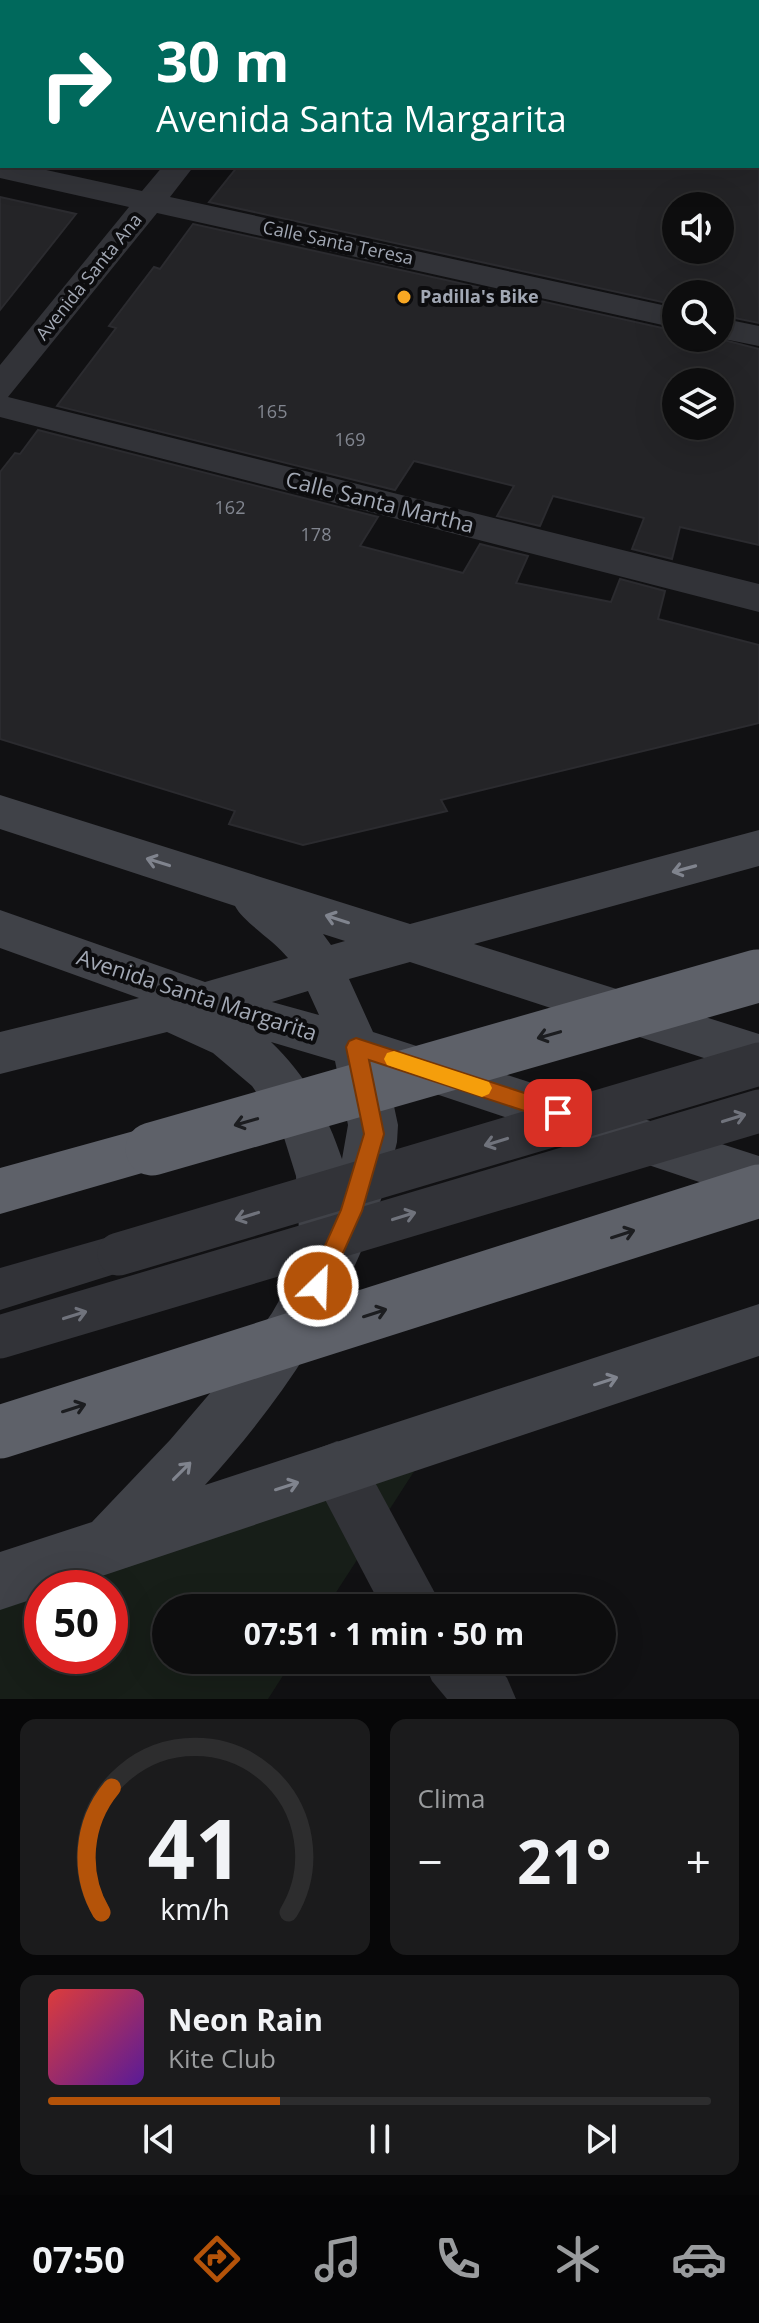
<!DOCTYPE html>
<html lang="es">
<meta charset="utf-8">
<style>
:root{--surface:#0d0d0e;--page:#1b1b1c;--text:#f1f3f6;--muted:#9a9c9e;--line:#2d2d2e;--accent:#b45309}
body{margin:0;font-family:"Open Sans",sans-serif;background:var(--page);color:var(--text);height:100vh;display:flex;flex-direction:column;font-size:30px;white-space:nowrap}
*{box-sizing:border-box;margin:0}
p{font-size:26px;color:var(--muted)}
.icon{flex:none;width:44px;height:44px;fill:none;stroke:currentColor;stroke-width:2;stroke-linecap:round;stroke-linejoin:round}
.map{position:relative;height:1699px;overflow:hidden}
.details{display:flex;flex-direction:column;gap:20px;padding:20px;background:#070708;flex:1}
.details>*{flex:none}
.hud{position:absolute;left:0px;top:0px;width:760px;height:168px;box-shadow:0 8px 32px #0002,0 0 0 2px var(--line);background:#00695c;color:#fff;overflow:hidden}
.buttons{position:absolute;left:662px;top:192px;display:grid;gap:16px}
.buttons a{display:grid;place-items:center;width:72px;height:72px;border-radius:50%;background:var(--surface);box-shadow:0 8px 32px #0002,0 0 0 2px var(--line);font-size:40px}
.speed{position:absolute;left:24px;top:1570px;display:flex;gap:16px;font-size:40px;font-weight:700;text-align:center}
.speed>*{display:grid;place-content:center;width:104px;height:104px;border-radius:50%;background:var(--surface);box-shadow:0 8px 32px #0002,0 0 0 2px var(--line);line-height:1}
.speed .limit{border:12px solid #d22;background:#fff;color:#111}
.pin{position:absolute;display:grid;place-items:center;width:68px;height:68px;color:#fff;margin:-34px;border-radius:16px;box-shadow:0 4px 12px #0006}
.me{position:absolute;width:88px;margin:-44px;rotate:24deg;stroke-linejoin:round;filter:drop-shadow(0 0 6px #0008)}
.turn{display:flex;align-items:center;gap:28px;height:168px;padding:0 24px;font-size:36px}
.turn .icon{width:104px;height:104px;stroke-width:2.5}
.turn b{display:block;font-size:56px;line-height:68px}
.big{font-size:60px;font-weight:700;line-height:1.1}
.details .tile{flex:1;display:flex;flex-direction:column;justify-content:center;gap:12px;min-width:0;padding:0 28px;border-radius:16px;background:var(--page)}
.details .dial{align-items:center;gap:0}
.dial svg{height:208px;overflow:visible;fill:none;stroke:var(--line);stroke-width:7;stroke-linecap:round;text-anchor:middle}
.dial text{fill:var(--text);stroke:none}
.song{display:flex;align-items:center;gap:24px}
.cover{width:96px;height:96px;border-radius:12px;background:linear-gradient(135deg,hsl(0 70% 55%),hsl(270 70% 35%))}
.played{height:8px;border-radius:4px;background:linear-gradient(90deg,var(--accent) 35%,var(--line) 35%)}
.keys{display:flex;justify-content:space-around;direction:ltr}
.heat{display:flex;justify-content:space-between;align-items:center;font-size:44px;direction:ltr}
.details .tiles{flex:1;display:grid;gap:20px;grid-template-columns:1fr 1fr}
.tile:last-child{grid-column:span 2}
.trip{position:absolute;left:152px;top:1594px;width:464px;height:80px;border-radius:40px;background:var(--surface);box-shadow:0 8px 32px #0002,0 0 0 2px var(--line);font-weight:700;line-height:80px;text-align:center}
.tab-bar{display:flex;height:128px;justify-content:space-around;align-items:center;background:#050506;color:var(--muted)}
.tab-bar .icon{width:56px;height:56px}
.tab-bar .current{color:var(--accent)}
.tab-bar b{font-size:36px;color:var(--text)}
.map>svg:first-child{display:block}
.green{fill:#171e18;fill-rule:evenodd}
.building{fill:#242427;stroke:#2b2b2f;stroke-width:2;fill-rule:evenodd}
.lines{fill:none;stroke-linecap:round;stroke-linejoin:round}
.service{fill:#323338;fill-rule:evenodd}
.pedestrian{fill:#323338;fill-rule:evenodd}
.minor{fill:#323338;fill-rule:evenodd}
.secondary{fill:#404248;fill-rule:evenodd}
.motorway{fill:#5e6169;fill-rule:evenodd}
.service-bridge{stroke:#323338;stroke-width:43}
.motorway-bridge-far1{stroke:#5e6169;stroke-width:41}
.motorway-bridge{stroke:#5e6169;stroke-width:53}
.oneway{stroke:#80848e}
.oneway2{stroke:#1c1d20}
.oneway3{stroke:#70737c}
.route{fill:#b45309;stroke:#753606;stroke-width:2}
.slow{fill:#f59e0b}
.poi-dot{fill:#f9a823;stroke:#0c0c0e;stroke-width:3}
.labels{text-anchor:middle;stroke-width:8;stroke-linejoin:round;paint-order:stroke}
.far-street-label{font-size:18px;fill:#a2a8b4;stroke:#0c0c0e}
.far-poi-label{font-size:18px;font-weight:bold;fill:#a2a8b4;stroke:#0c0c0e;text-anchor:start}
.number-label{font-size:18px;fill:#828690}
.street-label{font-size:22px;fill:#a2a8b4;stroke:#0c0c0e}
</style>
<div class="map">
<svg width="759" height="1699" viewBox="0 0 759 1699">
<rect width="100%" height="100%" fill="#111113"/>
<!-- green -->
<path class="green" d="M433,1442L326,1608H166V1660H293L268,1699H0V1586ZM42,1588H110V1656H42Z"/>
<!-- building -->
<g class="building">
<path d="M238,166H759V323L720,315V294H676V305L209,202ZM676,206H720V250H676Z"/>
<path d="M0,197L76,214L0,310Z"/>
<path d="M193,224L676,331V338H716L759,349V545L680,527L672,559L632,549L644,518L553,496L540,526L497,516L514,486L414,461L395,490L57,406L116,328L109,326L154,267L160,269ZM676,382H720V426H676Z"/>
<path d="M38,430L378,517L360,546L463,573L480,544L528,556L516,583L611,602L620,579L665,591L658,619L759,645V723L441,800L447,811L303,845L229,824L235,811L0,739V472L15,453L20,454Z"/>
</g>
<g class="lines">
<!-- service -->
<path class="service" d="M119,1234L134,1240L140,1254L134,1268L0,1310V1268Z"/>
<!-- pedestrian -->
<g class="pedestrian">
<path d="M337,1441L357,1449L443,1608H382L309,1469L317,1449Z"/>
<path d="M423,1660H492L507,1678L516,1699H447L432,1681Z"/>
</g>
<!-- minor -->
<g class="minor">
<path d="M221,0H258L260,2H223Z"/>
<path d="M299,0H327L297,2Z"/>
<rect x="758" y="89" width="1" height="19"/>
<path d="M0,160L2,166H28L142,191L163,166H194L170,197L676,308V328L157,213L8,397L759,584V612L0,417V365L129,207L0,178Z"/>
<path d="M720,318L759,326V346L719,338Z"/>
</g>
<!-- secondary -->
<path class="secondary" d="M0,795L410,924L759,830V866L474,944L759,1034V1076L410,962L349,979L373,1032L759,1156V1202L388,1078L398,1125L397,1142C368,1272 294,1388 205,1485L759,1304V1356L66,1588H42V1596L0,1610V1552L92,1522L170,1440L241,1357L272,1313L308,1250L299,1232L296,1176L281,1128L252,1086L213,1053L167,1032L0,1074V1032L139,998L0,948V910L205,982L288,958C274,940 244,923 235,906L0,829ZM323,934L345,941L331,945ZM308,991L319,1015L272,1002ZM271,1042L335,1061L348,1125L342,1159C327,1114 306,1075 271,1042Z"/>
<!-- motorway -->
<path class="motorway" d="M152,1126L170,1133L177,1149L170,1165L0,1214V1168Z"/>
<!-- service-bridge -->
<g class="service-bridge">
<path d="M119,1254L759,1064"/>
<path d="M0,1337L759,1111"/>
</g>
<!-- motorway-bridge-far1 -->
<path class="motorway-bridge-far1" d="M750,978L759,975"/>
<!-- motorway-bridge -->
<g class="motorway-bridge">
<path d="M152,1149L757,976"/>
<path d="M0,1432L759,1191"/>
</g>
</g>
<!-- one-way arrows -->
<defs><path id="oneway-shaft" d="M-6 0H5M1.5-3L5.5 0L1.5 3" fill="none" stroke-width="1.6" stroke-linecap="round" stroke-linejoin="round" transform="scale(2)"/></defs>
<g class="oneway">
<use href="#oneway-shaft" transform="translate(158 862) rotate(-163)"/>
<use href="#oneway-shaft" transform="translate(684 869) rotate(165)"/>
<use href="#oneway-shaft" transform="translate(337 919) rotate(-162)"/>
<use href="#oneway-shaft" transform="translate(606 1381) rotate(-18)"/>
<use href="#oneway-shaft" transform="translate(182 1471) rotate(-45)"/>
<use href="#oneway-shaft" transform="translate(287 1486) rotate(-18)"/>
</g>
<g class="oneway2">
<use href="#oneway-shaft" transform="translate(549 1035) rotate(164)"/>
<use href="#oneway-shaft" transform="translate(246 1122) rotate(164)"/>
<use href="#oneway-shaft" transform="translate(623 1234) rotate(-18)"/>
<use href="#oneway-shaft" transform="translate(375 1313) rotate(-18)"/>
<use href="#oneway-shaft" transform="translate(74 1408) rotate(-18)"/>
</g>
<g class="oneway3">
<use href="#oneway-shaft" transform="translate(734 1118) rotate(-17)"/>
<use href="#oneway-shaft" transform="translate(496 1142) rotate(163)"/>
<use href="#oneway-shaft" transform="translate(247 1216) rotate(163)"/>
<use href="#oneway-shaft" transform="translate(404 1216) rotate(-17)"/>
<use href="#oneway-shaft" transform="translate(75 1315) rotate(-17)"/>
</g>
<!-- route -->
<path class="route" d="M356,1038L558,1104L565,1107L568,1113L565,1119L558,1122L369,1060L384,1134L362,1211L325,1293L318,1296L310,1293L307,1286L341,1210L364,1134L346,1047L349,1041Z"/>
<!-- slow -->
<path class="slow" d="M394,1051L489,1082L492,1088L489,1094L482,1097L387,1065L384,1059L387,1053Z"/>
<!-- markers -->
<circle class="poi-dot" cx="404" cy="297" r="8"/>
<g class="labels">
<!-- far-street labels -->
<g class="far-street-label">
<text transform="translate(338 243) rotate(12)" y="6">Calle Santa Teresa</text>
<text transform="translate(89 277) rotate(-51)" y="6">Avenida Santa Ana</text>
</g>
<!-- far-poi labels -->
<g class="far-poi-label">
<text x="420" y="303">Padilla's Bike</text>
</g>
<!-- number labels -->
<g class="number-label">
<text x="272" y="418">165</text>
<text x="350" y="446">169</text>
<text x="230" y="514">162</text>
<text x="316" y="541">178</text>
</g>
<!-- street labels -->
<g class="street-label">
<text transform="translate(380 502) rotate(14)" y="8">Calle Santa Martha</text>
<text transform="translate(197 995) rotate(18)" y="8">Avenida Santa Margarita</text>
</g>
</g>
</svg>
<div class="buttons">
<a><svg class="icon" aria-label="sound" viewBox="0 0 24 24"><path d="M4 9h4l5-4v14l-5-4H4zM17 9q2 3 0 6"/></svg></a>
<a><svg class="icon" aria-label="search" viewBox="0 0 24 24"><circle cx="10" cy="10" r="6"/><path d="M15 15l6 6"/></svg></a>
<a><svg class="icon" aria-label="layers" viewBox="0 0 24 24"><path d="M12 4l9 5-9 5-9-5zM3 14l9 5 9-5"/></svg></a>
</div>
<div class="speed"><div class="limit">50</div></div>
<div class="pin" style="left:558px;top:1113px;background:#d93025"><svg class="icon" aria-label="arrive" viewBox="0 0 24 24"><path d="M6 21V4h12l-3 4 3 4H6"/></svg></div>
<svg class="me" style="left:318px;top:1286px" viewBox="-20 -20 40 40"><circle r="17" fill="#b45309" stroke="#fff" stroke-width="3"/><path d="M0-11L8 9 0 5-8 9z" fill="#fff"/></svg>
<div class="trip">07:51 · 1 min · 50 m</div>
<div class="hud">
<div class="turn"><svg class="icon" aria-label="right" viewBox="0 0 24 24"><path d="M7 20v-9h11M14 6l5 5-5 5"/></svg><div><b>30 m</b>Avenida Santa Margarita</div></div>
</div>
</div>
<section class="details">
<div class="tiles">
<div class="tile dial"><svg viewBox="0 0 100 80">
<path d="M14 69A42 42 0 1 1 86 69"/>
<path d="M14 69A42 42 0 0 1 18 21" stroke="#b45309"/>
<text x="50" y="56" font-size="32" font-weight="700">41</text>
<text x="50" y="72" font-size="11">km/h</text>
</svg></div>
<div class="tile"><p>Clima</p>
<div class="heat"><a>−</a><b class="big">21°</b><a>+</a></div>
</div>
<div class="tile">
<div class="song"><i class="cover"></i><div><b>Neon Rain</b><p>Kite Club</p></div></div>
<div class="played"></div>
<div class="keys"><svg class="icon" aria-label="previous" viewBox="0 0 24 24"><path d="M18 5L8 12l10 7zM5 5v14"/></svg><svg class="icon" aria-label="pause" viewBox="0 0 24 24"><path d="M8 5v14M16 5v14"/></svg><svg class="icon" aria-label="next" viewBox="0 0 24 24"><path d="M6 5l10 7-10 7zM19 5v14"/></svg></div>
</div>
</div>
</section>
<nav class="tab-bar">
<b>07:50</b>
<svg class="icon current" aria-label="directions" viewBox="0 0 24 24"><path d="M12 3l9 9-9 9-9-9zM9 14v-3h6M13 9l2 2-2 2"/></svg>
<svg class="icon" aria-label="music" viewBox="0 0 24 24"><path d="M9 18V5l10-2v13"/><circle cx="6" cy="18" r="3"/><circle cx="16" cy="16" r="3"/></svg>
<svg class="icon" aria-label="phone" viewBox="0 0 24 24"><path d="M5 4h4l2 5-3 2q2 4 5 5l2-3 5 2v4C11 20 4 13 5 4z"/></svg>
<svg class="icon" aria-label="climate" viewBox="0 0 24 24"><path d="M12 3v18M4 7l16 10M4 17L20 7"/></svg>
<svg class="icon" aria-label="car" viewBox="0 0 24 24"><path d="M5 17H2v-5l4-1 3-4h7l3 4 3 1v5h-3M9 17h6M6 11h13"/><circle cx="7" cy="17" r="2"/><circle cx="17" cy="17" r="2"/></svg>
</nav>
